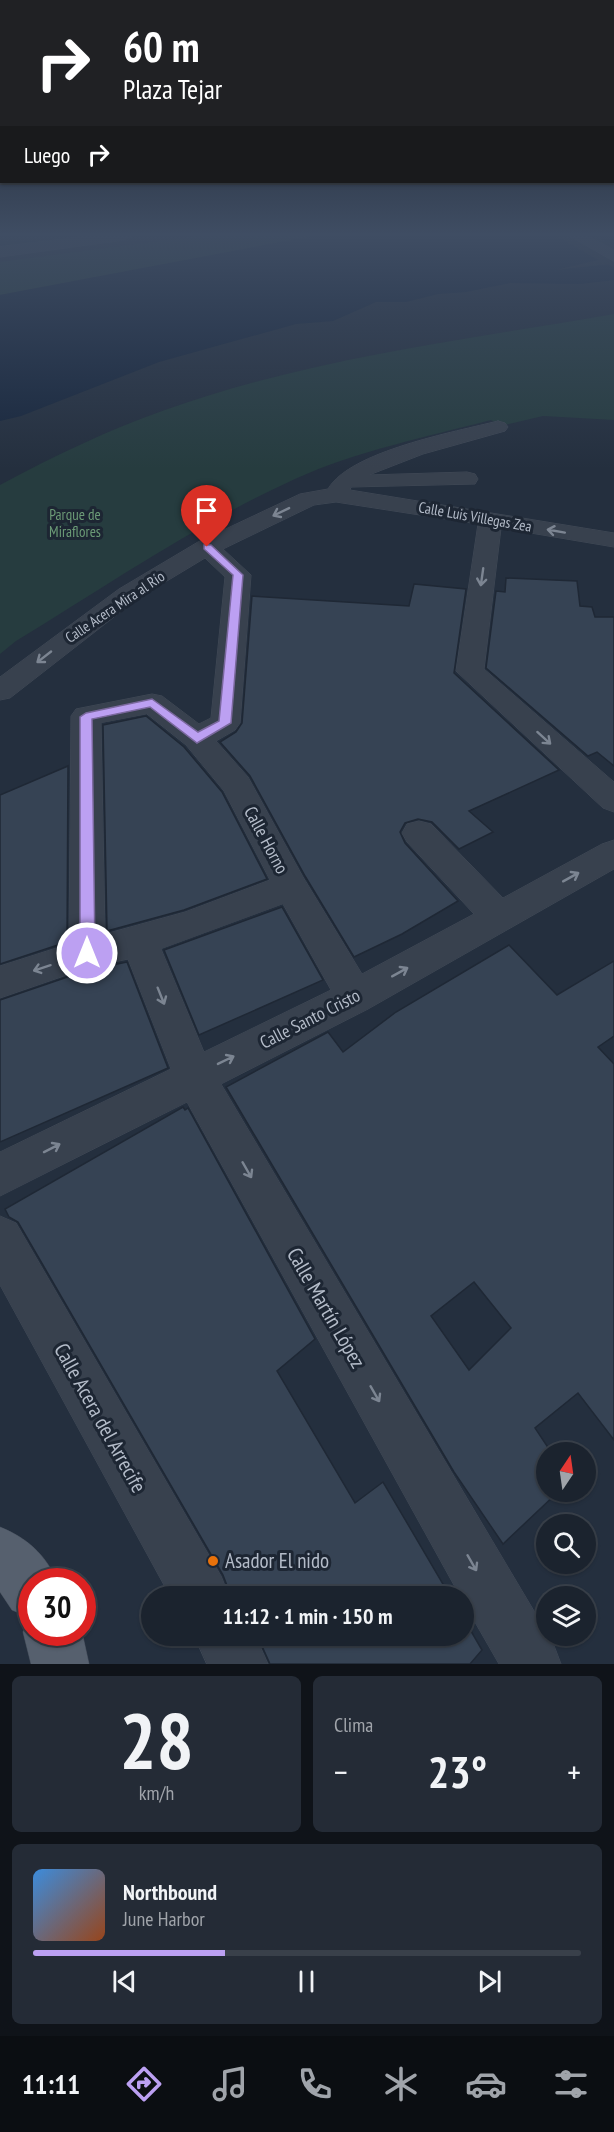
<!DOCTYPE html>
<html lang="es">
<meta charset="utf-8">
<style>
:root{--surface:#1b232e;--page:#242b36;--text:#f1f3f6;--muted:#a0a4aa;--line:#39404a;--accent:#bca0f2}
body{margin:0;font-family:"PT Sans Narrow",sans-serif;background:var(--page);color:var(--text);height:100vh;display:flex;flex-direction:column;font-size:22px;white-space:nowrap}
*{box-sizing:border-box;margin:0}
p{font-size:20px;color:var(--muted)}
.icon{flex:none;width:33px;height:33px;fill:none;stroke:currentColor;stroke-width:2;stroke-linecap:round;stroke-linejoin:round}
.map{position:relative;height:1664px;overflow:hidden}
.sheet{display:flex;flex-direction:column;gap:12px;padding:12px;background:#0f1319;flex:1}
.sheet>*{flex:none}
.hud{position:absolute;left:0px;top:0px;width:615px;height:183px;box-shadow:0 2px 4px #0004,0 0 0 2px var(--line);background:#202124;color:#fff;overflow:hidden}
.needle{width:39px;rotate:13deg}
.tools{position:absolute;left:536px;top:1442px;display:grid;gap:12px}
.tools a{display:grid;place-items:center;width:60px;height:60px;border-radius:50%;background:var(--surface);box-shadow:0 2px 4px #0004,0 0 0 2px var(--line);font-size:30px}
.speed{position:absolute;left:18px;top:1568px;display:flex;gap:12px;font-size:30px;font-weight:700;text-align:center}
.speed>*{display:grid;place-content:center;width:78px;height:78px;border-radius:50%;background:var(--surface);box-shadow:0 2px 4px #0004,0 0 0 2px var(--line);line-height:1}
.speed .limit{border:9px solid #d22;background:#fff;color:#111}
.pin{position:absolute;display:grid;place-items:center;width:51px;height:51px;color:#fff;margin:-62px -26px;border-radius:50% 50% 50% 0;rotate:-45deg;box-shadow:0 0 6px #0007}
.pin .icon{rotate:45deg}
.me{position:absolute;width:66px;margin:-33px;rotate:0deg;stroke-linejoin:round;filter:drop-shadow(0 0 4px #0008)}
.turn{display:flex;align-items:center;gap:21px;height:126px;padding:0 24px;font-size:27px}
.turn .icon{width:78px;height:78px;stroke-width:2.5}
.turn b{display:block;font-size:42px;line-height:51px}
.then{display:flex;align-items:center;height:57px;padding:0 24px;background:#0003;gap:12px;font-size:22px}
.big{font-size:45px;font-weight:600;line-height:1.1}
.sheet .widget{flex:1;display:flex;flex-direction:column;justify-content:center;gap:9px;min-width:0;padding:0 21px;border-radius:9px;background:var(--page)}
.sheet .dial{align-items:center;gap:0}
.dial b{font-size:78px;line-height:1}
.song{display:flex;align-items:center;gap:18px}
.cover{width:72px;height:72px;border-radius:9px;background:linear-gradient(135deg,hsl(210 70% 55%),hsl(20 70% 35%))}
.played{height:6px;border-radius:3px;background:linear-gradient(90deg,var(--accent) 35%,var(--line) 35%)}
.keys{display:flex;justify-content:space-around;direction:ltr}
.heat{display:flex;justify-content:space-between;align-items:center;font-size:33px;direction:ltr}
.sheet .tiles{flex:1;display:grid;gap:12px;grid-template-columns:1fr 1fr}
.widget:last-child{grid-column:span 2}
.trip{position:absolute;left:141px;top:1586px;width:333px;height:60px;border-radius:30px;background:var(--surface);box-shadow:0 2px 4px #0004,0 0 0 2px var(--line);font-weight:600;line-height:60px;text-align:center}
.tab-bar{display:flex;height:96px;justify-content:space-around;align-items:center;background:#0b0e12;color:var(--muted)}
.tab-bar .icon{width:42px;height:42px}
.tab-bar .active{color:var(--accent)}
.tab-bar b{font-size:27px;color:var(--text)}
.map>svg:first-child{display:block}
.green{fill:#263c3f}
.water{fill:#17263c}
.pier{fill:#242f3e}
.building{fill:#364354;stroke:#1f2835;stroke-width:1.5;fill-rule:evenodd}
.lines{fill:none;stroke-linecap:round;stroke-linejoin:round}
.minor-casing{stroke:#414a57;stroke-width:1}
.major-casing{stroke:#414a57;stroke-width:1}
.minor{fill:#38414e;fill-rule:evenodd}
.major{fill:#56606e;fill-rule:evenodd}
.oneway{stroke:#7c8592}
.route{fill:#bca0f2;stroke:#7a689d;stroke-width:1.5}
.food-dot{fill:#e8710a;stroke:#1d2633;stroke-width:2}
.labels{text-anchor:middle;stroke-width:6;stroke-linejoin:round;paint-order:stroke}
.far-park-label{font-size:15px;fill:#6b9a76;stroke:#1d2633}
.far-street-label{font-size:15px;fill:#b4bcc9;stroke:#1d2633}
.street-label{font-size:18px;fill:#b4bcc9;stroke:#1d2633}
.near-street-label{font-size:21px;fill:#b4bcc9;stroke:#1d2633}
.near-poi-label{font-size:21px;fill:#b4bcc9;stroke:#1d2633;text-anchor:start}
</style>
<div class="map">
<svg width="614" height="1664" viewBox="0 0 614 1664">
<rect width="100%" height="100%" fill="#242f3e"/>
<!-- green -->
<g class="green">
<path d="M197,236H313L0,295V262Z"/>
<path d="M614,314V420L543,416L501,426L491,420C426,437 357,451 295,479C198,523 108,585 16,641L0,654V485C54,456 108,430 165,410C310,358 464,340 614,314Z"/>
</g>
<!-- water -->
<path class="water" d="M313,236H614V257L560,269L614,264V280L580,284L510,283L466,292L438,294L406,302H376L333,321L296,324L159,362L21,416L0,421V295Z"/>
<!-- pier -->
<path class="pier" d="M557,236H597L614,245V260L606,262L614,261V268L608,264L556,270L598,260Z"/>
<!-- building -->
<g class="building">
<path d="M506,578L577,581L580,606L592,607L595,617H614V766L597,752L588,756L486,668L496,591L505,592Z"/>
<path d="M414,584L466,589L454,673L559,770L469,811L493,832L459,849L432,822L418,819L405,823L400,832L405,843L458,901L402,934L354,957L305,876L250,776L220,742L236,732L242,723L252,596L409,606Z"/>
<path d="M146,716L184,747L222,792L267,879L184,910L107,931L103,725Z"/>
<path d="M68,766L67,942L0,964V795Z"/>
<path d="M282,907L323,980L199,1035L164,950Z"/>
<path d="M509,945L557,995L614,961V1036L598,1047L614,1064V1440L578,1393L535,1428L551,1452H546V1491H559L503,1544L454,1472L226,1087L328,1032L343,1052L396,1012ZM474,1282L511,1328L469,1370L431,1316Z"/>
<path d="M127,962L168,1068L0,1142V1000L88,970Z"/>
<path d="M183,1107L185,1110L188,1108L315,1339L277,1371L355,1503L383,1482L450,1596H231L223,1575L18,1222L9,1217L5,1209Z"/>
<path d="M464,1619L482,1650L470,1664H270L257,1635H464Z"/>
</g>
<g class="lines">
<defs>
<g id="minor">
<path d="M88,236H131L124,240L0,257V247Z"/>
<path d="M570,236H588L614,250V261Z"/>
<path d="M498,421L505,423L508,427L505,431L423,454L369,475L467,472L475,474L478,479L475,484L351,487L350,490L614,533V547L501,528L484,669L614,782V812L603,808L456,671L478,524L336,502L314,505L223,549L251,575L240,723L235,730L216,741L248,777L303,877L362,974L474,914L407,842L402,833L407,824L419,821L431,824L503,898L602,844L614,840V869L368,1009L221,1084L553,1643L561,1664H499L464,1603V1596H460L187,1102L0,1196V1152L171,1069L128,959L87,968L0,998V966L69,944L71,716L76,709L152,694L162,696L199,724L211,718L225,577L205,558L137,599L10,698L0,700V677L119,589L198,542L300,494L328,489C350,451 455,432 498,421ZM147,714L186,745L224,791L270,880L185,912L105,934L101,723ZM283,904L331,990L204,1052L161,949Z"/>
<path d="M0,1216L16,1223L221,1576L229,1596H170L0,1285Z"/>
<path d="M194,1635H255L268,1664H207Z"/>
</g>
<path id="major" d="M0,1527C27,1538 45,1554 57,1581H32V1632H82L89,1664H31L23,1632L29,1617L12,1610L0,1592Z"/>
</defs>
<!-- minor casing -->
<use href="#minor" class="minor-casing"/>
<!-- major casing -->
<use href="#major" class="major-casing"/>
<!-- minor -->
<use href="#minor" class="minor"/>
<!-- major -->
<use href="#major" class="major"/>
</g>
<!-- one-way arrows -->
<defs><path id="oneway-shaft" d="M-6 0H5M1.5-3L5.5 0L1.5 3" fill="none" stroke-width="1.6" stroke-linecap="round" stroke-linejoin="round" transform="scale(1.5)"/></defs>
<g class="oneway">
<use href="#oneway-shaft" transform="translate(281 512) rotate(154)"/>
<use href="#oneway-shaft" transform="translate(556 531) rotate(-170)"/>
<use href="#oneway-shaft" transform="translate(482 577) rotate(98)"/>
<use href="#oneway-shaft" transform="translate(44 657) rotate(142)"/>
<use href="#oneway-shaft" transform="translate(544 738) rotate(42)"/>
<use href="#oneway-shaft" transform="translate(571 877) rotate(-29)"/>
<use href="#oneway-shaft" transform="translate(42 968) rotate(162)"/>
<use href="#oneway-shaft" transform="translate(400 972) rotate(-29)"/>
<use href="#oneway-shaft" transform="translate(161 996) rotate(68)"/>
<use href="#oneway-shaft" transform="translate(226 1060) rotate(-26)"/>
<use href="#oneway-shaft" transform="translate(52 1148) rotate(-27)"/>
<use href="#oneway-shaft" transform="translate(247 1170) rotate(60)"/>
<use href="#oneway-shaft" transform="translate(375 1394) rotate(60)"/>
<use href="#oneway-shaft" transform="translate(472 1563) rotate(60)"/>
</g>
<!-- sky -->
<linearGradient id="sky" x2="0" y2="1"><stop stop-color="#141a22"/><stop offset="0.5" stop-color="#3f4d63"/><stop offset="1" stop-color="#3f4d63" stop-opacity="0"/></linearGradient>
<rect width="614" height="469" fill="url(#sky)"/>
<!-- route -->
<path class="route" d="M204,545H211L243,575L231,723L197,743L150,707L92,719L95,953L93,958L87,960L82,958L80,953V717L86,713L152,699L198,732L219,721L233,575L204,549Z"/>
<!-- markers -->
<circle class="food-dot" cx="213" cy="1561" r="6"/>
<g class="labels">
<!-- far-park labels -->
<g class="far-park-label">
<text x="75" y="520">Parque de<tspan x="75" dy="17">Miraflores</tspan></text>
</g>
<!-- far-street labels -->
<g class="far-street-label">
<text transform="translate(475 517) rotate(10)" y="5">Calle Luis Villegas Zea</text>
<text transform="translate(115 607) rotate(-34)" y="5">Calle Acera Mira al Río</text>
</g>
<!-- street labels -->
<g class="street-label">
<text transform="translate(266 840) rotate(62)" y="6">Calle Horno</text>
<text transform="translate(310 1019) rotate(-27)" y="6">Calle Santo Cristo</text>
</g>
<!-- near-street labels -->
<g class="near-street-label">
<text transform="translate(326 1308) rotate(60)" y="7">Calle Martín López</text>
<text transform="translate(100 1418) rotate(61)" y="7">Calle Acera del Arrecife</text>
</g>
<!-- near-poi labels -->
<g class="near-poi-label">
<text x="225" y="1568">Asador El nido</text>
</g>
</g>
</svg>
<div class="tools">
<a><svg class="needle" viewBox="-14 -14 28 28"><path d="M0-13l5 13h-10z" fill="#e53935"/><path d="M0 13l5-13h-10z" fill="#a0a4aa"/></svg></a>
<a><svg class="icon" aria-label="search" viewBox="0 0 24 24"><circle cx="10" cy="10" r="6"/><path d="M15 15l6 6"/></svg></a>
<a><svg class="icon" aria-label="layers" viewBox="0 0 24 24"><path d="M12 4l9 5-9 5-9-5zM3 14l9 5 9-5"/></svg></a>
</div>
<div class="speed"><div class="limit">30</div></div>
<div class="pin" style="left:207px;top:547px;background:#d93025"><svg class="icon" aria-label="arrive" viewBox="0 0 24 24"><path d="M6 21V4h12l-3 4 3 4H6"/></svg></div>
<svg class="me" style="left:87px;top:953px" viewBox="-20 -20 40 40"><circle r="17" fill="#bca0f2" stroke="#fff" stroke-width="3"/><path d="M0-11L8 9 0 5-8 9z" fill="#fff"/></svg>
<div class="trip">11:12 · 1 min · 150 m</div>
<div class="hud">
<div class="turn"><svg class="icon" aria-label="right" viewBox="0 0 24 24"><path d="M7 20v-9h11M14 6l5 5-5 5"/></svg><div><b>60 m</b>Plaza Tejar</div></div>
<div class="then">Luego<svg class="icon" aria-label="right" viewBox="0 0 24 24"><path d="M7 20v-9h11M14 6l5 5-5 5"/></svg></div>
</div>
</div>
<section class="sheet">
<div class="tiles">
<div class="widget dial"><b>28</b><p>km/h</p></div>
<div class="widget"><p>Clima</p>
<div class="heat"><a>−</a><b class="big">23°</b><a>+</a></div>
</div>
<div class="widget">
<div class="song"><i class="cover"></i><div><b>Northbound</b><p>June Harbor</p></div></div>
<div class="played"></div>
<div class="keys"><svg class="icon" aria-label="previous" viewBox="0 0 24 24"><path d="M18 5L8 12l10 7zM5 5v14"/></svg><svg class="icon" aria-label="pause" viewBox="0 0 24 24"><path d="M8 5v14M16 5v14"/></svg><svg class="icon" aria-label="next" viewBox="0 0 24 24"><path d="M6 5l10 7-10 7zM19 5v14"/></svg></div>
</div>
</div>
</section>
<nav class="tab-bar">
<b>11:11</b>
<svg class="icon active" aria-label="directions" viewBox="0 0 24 24"><path d="M12 3l9 9-9 9-9-9zM9 14v-3h6M13 9l2 2-2 2"/></svg>
<svg class="icon" aria-label="music" viewBox="0 0 24 24"><path d="M9 18V5l10-2v13"/><circle cx="6" cy="18" r="3"/><circle cx="16" cy="16" r="3"/></svg>
<svg class="icon" aria-label="phone" viewBox="0 0 24 24"><path d="M5 4h4l2 5-3 2q2 4 5 5l2-3 5 2v4C11 20 4 13 5 4z"/></svg>
<svg class="icon" aria-label="climate" viewBox="0 0 24 24"><path d="M12 3v18M4 7l16 10M4 17L20 7"/></svg>
<svg class="icon" aria-label="car" viewBox="0 0 24 24"><path d="M5 17H2v-5l4-1 3-4h7l3 4 3 1v5h-3M9 17h6M6 11h13"/><circle cx="7" cy="17" r="2"/><circle cx="17" cy="17" r="2"/></svg>
<svg class="icon" aria-label="filters" viewBox="0 0 24 24"><path d="M4 7h16M4 17h16"/><circle cx="9" cy="7" r="2"/><circle cx="15" cy="17" r="2"/></svg>
</nav>
